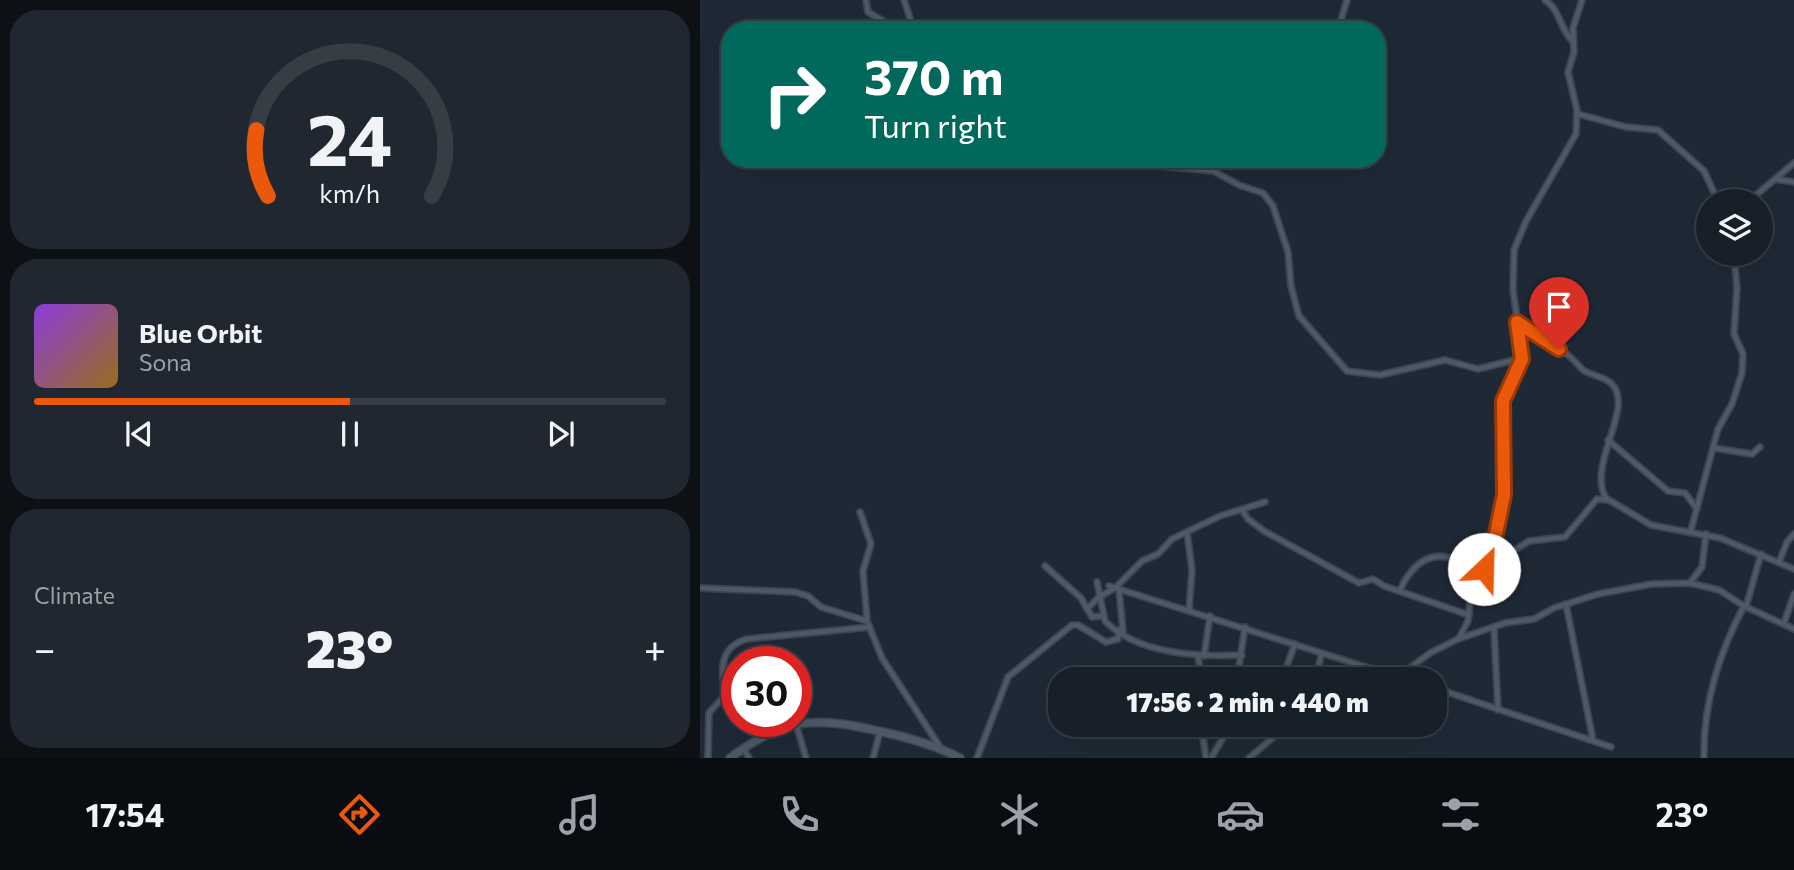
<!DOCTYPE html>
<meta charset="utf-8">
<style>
:root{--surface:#171f28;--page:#202730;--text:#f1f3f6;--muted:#9ea2a8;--line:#363d45;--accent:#ea580c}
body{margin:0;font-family:Commissioner,sans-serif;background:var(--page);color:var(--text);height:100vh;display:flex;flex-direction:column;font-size:26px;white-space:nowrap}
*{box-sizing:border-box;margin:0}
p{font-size:23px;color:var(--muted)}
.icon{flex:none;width:38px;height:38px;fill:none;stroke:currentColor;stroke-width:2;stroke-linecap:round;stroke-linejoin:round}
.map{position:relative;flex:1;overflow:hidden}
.panel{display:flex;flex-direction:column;gap:10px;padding:10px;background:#0d1116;width:700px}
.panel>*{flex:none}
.banner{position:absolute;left:21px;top:21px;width:665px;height:147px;border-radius:28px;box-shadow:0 7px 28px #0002,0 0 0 2px var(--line);background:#00695c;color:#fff;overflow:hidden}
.controls{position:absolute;left:996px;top:189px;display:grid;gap:14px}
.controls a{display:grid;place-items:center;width:77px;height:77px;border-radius:50%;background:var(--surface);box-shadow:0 7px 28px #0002,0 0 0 2px var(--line);font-size:35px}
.speed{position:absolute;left:21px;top:646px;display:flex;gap:14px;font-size:35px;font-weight:700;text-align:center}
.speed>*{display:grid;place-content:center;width:91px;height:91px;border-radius:50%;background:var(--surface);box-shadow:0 7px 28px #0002,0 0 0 2px var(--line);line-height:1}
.speed .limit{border:10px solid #d22;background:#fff;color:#111}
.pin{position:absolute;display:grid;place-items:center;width:60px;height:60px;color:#fff;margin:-72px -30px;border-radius:50% 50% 50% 0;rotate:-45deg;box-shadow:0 0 7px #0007}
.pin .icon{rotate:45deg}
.me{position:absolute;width:77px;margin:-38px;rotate:24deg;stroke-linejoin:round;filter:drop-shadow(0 0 5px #0008)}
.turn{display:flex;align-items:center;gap:24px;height:147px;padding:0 28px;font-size:32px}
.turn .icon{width:91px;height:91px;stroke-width:2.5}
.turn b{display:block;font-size:49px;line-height:60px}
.big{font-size:52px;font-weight:800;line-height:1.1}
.panel .widget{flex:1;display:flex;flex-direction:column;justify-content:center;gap:10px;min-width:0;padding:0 24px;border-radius:28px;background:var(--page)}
.panel .dial{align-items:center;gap:0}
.dial svg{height:182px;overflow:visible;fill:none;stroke:var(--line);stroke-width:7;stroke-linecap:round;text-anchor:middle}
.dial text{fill:var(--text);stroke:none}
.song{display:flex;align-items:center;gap:21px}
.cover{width:84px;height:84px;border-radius:10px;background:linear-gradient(135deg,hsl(270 70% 55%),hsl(40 70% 35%))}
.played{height:7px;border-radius:4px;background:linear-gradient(90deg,var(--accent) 50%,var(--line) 50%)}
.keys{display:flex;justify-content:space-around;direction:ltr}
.heat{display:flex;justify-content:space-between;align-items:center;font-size:38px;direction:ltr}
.trip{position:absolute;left:348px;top:667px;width:399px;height:70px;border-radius:28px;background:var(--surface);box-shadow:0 7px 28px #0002,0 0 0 2px var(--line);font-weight:800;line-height:70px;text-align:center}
.menu{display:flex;height:112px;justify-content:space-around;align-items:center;background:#090c10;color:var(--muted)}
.menu .icon{width:49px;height:49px}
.menu .selected{color:var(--accent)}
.menu b{font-size:32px;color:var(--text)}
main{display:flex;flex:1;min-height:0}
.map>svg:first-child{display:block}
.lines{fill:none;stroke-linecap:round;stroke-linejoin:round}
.street-casing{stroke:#3c454f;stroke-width:8}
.secondary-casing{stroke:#3c454f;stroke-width:10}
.street{stroke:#4d5967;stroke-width:4.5}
.secondary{stroke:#4d5967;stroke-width:7}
.route-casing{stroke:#983908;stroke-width:18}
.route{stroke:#ea580c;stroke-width:12}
</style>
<main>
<section class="panel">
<div class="widget dial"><svg viewBox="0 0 100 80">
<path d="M14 69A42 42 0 1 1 86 69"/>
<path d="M14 69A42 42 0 0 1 9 40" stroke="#ea580c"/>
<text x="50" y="56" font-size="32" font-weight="700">24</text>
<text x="50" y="72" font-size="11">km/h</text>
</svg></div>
<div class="widget">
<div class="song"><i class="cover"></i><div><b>Blue Orbit</b><p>Sona</p></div></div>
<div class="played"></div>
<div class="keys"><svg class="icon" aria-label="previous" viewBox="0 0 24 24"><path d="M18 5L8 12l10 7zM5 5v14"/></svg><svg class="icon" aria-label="pause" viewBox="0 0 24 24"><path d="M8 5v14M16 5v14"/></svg><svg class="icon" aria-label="next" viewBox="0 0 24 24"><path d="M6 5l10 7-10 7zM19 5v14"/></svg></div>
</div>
<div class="widget"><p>Climate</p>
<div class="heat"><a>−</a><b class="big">23°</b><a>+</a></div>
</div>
</section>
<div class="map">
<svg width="1094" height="758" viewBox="0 0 1094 758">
<rect width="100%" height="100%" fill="#1f2936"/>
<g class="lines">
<defs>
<g id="street">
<path d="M166,0L168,12L198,30"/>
<path d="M204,0L214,30"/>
<path d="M845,0C861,11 858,26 873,42"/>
<path d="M638,30L647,0"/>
<path d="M878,114L926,127L958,130L1004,171L1018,201"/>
<path d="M376,159L386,165L440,164L513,171L539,185L563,193L573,206L588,252L591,286L599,316L647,371L680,375L745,360L778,369L822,358"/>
<path d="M1075,179L1094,182"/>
<path d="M1049,201L1094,163"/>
<path d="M818,323C834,334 852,343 868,355C873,359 878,365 883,370C892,376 904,376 912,384C935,408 886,466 906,498"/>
<path d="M908,440L968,491L985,493L997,509"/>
<path d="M1014,448L1052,454L1060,447"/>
<path d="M542,510L548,519L564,531L659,583L673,579L684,586L769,615"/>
<path d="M160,512L171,544L163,571L167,620"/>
<path d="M991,530L1018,429L1032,404L1042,373L1043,354L1034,334L1037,288L1034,254"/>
<path d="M487,532L492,570L489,610"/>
<path d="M1079,562L1087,542L1094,534"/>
<path d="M345,566L381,598L392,617L403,616"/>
<path d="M780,572L793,548L804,495L803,401L823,359L813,290L814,250L826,221L876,134L877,110L868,72L874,52L873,28L882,0"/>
<path d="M397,582L405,621C437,654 499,657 542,655"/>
<path d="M990,583L1002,567L1006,534"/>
<path d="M409,586L704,679"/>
<path d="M0,588L95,592L108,596L121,607L167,621L182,658L240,747"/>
<path d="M419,589L423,632"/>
<path d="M700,590C711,566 728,550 755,559"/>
<path d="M866,604L893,740"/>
<path d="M1046,607L1061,554"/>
<path d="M387,609L399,597L415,588L442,561L458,554L472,539L520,516L565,502"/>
<path d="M1084,623L1094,594"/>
<path d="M794,628L798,710"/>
<path d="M759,638L768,621L771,592L780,572L829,541L865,537L897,499L909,500L951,525L1020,538L1094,569"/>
<path d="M498,656L501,679"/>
<path d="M504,656L510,616"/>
<path d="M537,679L545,627"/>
<path d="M582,679L595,644"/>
<path d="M615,679L622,653"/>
<path d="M695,679L730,653L758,639L805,623L834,619L854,608L898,594L952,584L990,583L1019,590L1044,606L1094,629"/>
<path d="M735,688L911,747"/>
<path d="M96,724L106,758"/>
<path d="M501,724L506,758"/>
<path d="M43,748L49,758"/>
<path d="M8,758L9,713L25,695C21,672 18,647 47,639L170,627"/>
<path d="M173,758L180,732"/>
<path d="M277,758L308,677L372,625H378L406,642L418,639L419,630"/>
<path d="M511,758L526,733L527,724"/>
<path d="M549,758L589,724"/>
<path d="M1004,758C1003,704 1019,653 1044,606"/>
</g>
<path id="secondary" d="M30,758C83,718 114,716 178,731C207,737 233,744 260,758"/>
</defs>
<!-- street casing -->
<use href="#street" class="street-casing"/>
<!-- secondary casing -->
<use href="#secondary" class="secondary-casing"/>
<!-- street -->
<use href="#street" class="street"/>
<!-- secondary -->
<use href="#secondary" class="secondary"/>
</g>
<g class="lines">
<defs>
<path id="route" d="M784,569L780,572L793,548L804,495L803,401L822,359L817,322L859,349"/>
</defs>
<!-- route casing -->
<use href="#route" class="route-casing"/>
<!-- route -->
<use href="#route" class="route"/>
</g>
</svg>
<div class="controls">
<a><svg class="icon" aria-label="layers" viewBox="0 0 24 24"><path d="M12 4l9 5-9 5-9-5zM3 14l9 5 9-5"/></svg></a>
</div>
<div class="speed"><div class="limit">30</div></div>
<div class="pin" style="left:859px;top:349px;background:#d93025"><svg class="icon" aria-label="arrive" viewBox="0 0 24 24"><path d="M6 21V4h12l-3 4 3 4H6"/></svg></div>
<svg class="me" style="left:784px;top:569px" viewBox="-20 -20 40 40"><circle r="19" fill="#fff"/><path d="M0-13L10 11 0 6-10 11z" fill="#ea580c"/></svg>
<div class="trip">17:56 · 2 min · 440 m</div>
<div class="banner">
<div class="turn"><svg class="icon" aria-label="right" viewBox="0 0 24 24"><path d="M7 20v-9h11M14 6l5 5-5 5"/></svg><div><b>370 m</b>Turn right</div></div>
</div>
</div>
</main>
<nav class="menu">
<b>17:54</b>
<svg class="icon selected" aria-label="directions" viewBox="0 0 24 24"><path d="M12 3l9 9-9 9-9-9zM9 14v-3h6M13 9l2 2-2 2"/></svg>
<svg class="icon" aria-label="music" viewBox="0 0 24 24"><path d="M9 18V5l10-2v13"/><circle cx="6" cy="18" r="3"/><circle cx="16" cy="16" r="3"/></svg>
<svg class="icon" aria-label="phone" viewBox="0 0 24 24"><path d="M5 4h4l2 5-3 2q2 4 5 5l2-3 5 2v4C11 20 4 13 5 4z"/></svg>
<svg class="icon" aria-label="climate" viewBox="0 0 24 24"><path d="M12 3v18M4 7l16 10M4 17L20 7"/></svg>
<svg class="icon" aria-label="car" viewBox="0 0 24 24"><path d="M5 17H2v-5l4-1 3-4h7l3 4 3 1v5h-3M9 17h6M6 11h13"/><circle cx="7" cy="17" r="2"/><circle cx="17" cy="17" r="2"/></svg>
<svg class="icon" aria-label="filters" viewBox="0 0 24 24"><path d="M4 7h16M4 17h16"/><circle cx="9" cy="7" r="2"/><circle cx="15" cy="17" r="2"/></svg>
<b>23°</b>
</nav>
